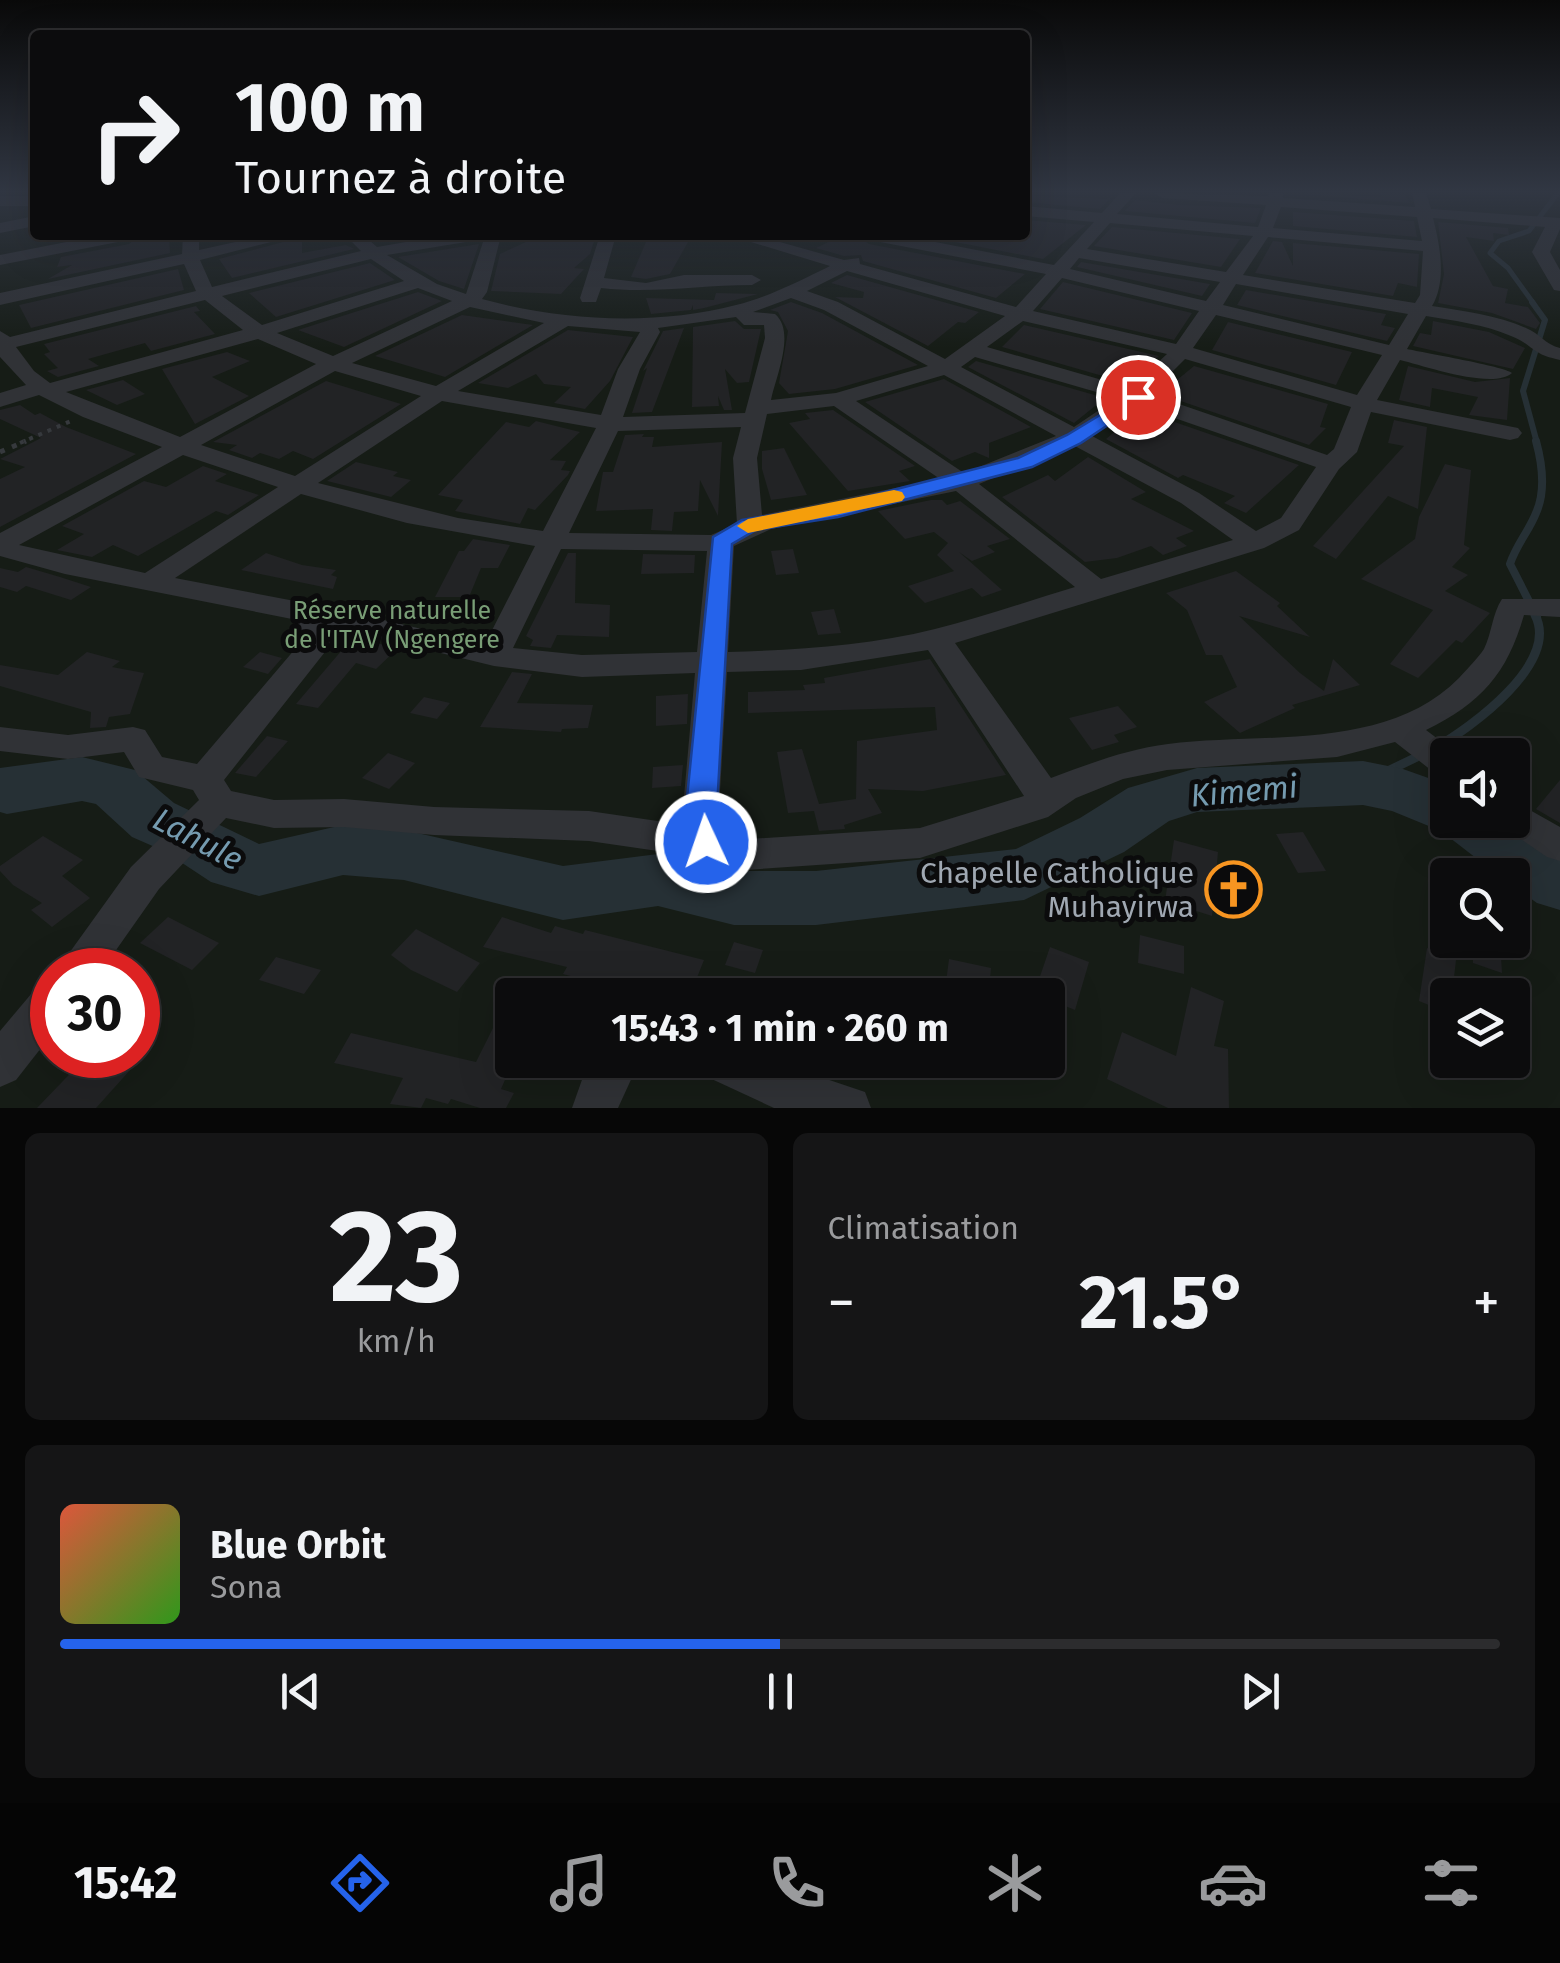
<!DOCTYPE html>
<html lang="fr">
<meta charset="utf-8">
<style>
:root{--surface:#0c0c0d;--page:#151516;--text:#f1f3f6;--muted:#9a9b9d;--line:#2c2c2e;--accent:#2563eb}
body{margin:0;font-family:"Fira Sans",sans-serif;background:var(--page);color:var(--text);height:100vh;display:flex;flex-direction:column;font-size:38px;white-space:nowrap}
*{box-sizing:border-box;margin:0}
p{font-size:32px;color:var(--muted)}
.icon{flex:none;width:55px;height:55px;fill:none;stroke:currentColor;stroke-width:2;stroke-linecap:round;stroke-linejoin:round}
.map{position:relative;height:1108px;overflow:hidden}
.panel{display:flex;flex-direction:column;gap:25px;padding:25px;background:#070707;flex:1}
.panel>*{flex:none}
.top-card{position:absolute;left:30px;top:30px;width:1000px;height:210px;border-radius:10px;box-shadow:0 10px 40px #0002,0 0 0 2px var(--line);background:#0c0c0d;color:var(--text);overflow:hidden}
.controls{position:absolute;left:1430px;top:738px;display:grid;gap:20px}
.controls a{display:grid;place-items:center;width:100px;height:100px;border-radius:10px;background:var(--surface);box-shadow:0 10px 40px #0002,0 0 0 2px var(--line);font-size:50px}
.speed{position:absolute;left:30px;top:948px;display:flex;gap:20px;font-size:50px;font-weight:700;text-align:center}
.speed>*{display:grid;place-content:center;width:130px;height:130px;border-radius:50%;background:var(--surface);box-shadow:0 10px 40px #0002,0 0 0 2px var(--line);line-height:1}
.speed .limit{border:15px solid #d22;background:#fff;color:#111}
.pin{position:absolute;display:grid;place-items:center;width:85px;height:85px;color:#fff;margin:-42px;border:5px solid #fff;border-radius:50%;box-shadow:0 2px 10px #0007}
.me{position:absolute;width:110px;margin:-55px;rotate:357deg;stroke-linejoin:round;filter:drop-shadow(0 0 8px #0008)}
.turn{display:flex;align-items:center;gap:35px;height:210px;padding:0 40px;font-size:45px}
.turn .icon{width:130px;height:130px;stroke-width:2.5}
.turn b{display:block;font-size:70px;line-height:85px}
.big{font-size:75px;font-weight:700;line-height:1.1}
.panel .card{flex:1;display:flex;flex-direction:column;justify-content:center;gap:15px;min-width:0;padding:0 35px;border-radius:15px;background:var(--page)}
.panel .dial{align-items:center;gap:0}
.dial b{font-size:130px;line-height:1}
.song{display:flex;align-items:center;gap:30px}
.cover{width:120px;height:120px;border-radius:15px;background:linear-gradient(135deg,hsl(10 70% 55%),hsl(110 70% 35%))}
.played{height:10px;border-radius:5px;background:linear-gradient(90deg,var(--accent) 50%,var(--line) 50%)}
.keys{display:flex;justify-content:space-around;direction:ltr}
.heat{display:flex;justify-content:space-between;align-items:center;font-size:55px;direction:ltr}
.panel .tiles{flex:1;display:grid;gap:25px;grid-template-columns:1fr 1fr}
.card:last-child{grid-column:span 2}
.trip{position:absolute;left:495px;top:978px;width:570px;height:100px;border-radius:10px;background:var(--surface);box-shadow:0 10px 40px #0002,0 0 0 2px var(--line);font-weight:700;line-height:100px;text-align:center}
.tabs{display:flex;height:160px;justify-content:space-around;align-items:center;background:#050505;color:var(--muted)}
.tabs .icon{width:70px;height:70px}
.tabs .on{color:var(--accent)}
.tabs b{font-size:45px;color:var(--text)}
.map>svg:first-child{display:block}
.green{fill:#161c16;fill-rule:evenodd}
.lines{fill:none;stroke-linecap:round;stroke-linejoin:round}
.stream-far3{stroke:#263035;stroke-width:5}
.stream-far2{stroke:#263035;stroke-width:6}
.stream-far1{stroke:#263035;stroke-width:8}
.stream{stroke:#263035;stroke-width:9}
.river{fill:#263035;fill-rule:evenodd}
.building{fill:#222325}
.path-far1{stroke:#36393d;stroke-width:4;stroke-dasharray:4 6;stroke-linecap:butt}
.path{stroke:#36393d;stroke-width:5;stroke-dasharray:5 8;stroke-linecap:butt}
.minor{fill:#303236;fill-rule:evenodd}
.route{fill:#2563eb;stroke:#184099;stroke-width:2.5}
.slow{fill:#f59e0b}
.labels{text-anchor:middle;stroke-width:10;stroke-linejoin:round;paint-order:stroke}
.park-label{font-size:25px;fill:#799e76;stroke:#0b0b0c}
.near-poi-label{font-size:30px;fill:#a0a8b2;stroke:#0b0b0c;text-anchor:end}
.near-water-label{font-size:32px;font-style:italic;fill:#759bb0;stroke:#0b0b0c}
</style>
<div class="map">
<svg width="1560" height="1108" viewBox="0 0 1560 1108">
<rect width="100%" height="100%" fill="#101011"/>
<!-- green -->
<path class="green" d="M0,193H35V235H1025V193H1560V1108H0ZM1448,755H1512V820H1448ZM1448,875H1512V940H1448ZM52,970H138V1055H52ZM512,995H1048V1060H512ZM1448,995H1512V1060H1448Z"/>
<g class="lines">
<!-- stream-far3 -->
<path class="stream-far3" d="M1534,304L1508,268L1490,253L1499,241L1529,231L1558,193"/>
<!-- stream-far2 -->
<path class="stream-far2" d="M1532,302L1545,320L1523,391L1537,443"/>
<!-- stream-far1 -->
<path class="stream-far1" d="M1536,441C1542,463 1546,491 1536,513C1529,531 1516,545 1510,564L1537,617"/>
<!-- stream -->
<g class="stream">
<path d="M1435,748C1472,727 1560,663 1535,615"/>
<path d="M1363,783L1423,754"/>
</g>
<!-- river -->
<path class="river" d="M82,757L135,770L174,803L259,844L343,825L404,830L563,866L658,854L734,871H816L1016,849L1080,818L1128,788L1197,768L1363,761L1403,769L1448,785V820H1512L1560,851V910L1537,903L1512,885V875H1498L1441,831L1392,811L1363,805L1197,812L1169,821L1124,852L1024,900L816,925H734L658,906L563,920L404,880L343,875L259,896L211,882L164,851L132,837L96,804L82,801L7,814L0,812V768Z"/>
</g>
<!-- building -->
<g class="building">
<path d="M1292,193L1383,197L1380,193L1404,194L1410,203Z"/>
<path d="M1032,196L1106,199L1112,196L1100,209L1026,202Z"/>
<path d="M1135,200L1179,205L1261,208L1255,223L1125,211Z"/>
<path d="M1293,212L1414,221L1417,237L1293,226Z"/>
<path d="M1025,220L1086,225L1043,259L924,236L1025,235Z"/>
<path d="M1438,222L1508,228L1509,235L1493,233L1494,241L1466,237L1493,286L1508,289L1505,303L1528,307L1540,323L1536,329L1492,313L1438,303L1444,274Z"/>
<path d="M1112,227L1240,239L1221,267L1094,246Z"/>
<path d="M140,235H169L170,253L48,279L72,265L57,267L61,257L129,244Z"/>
<path d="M541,235H596L590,254L574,268L584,269L561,294L491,291L500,254Z"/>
<path d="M649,235H692L670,274L646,279L631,277Z"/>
<path d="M843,235L859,237L869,244L1025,274L996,298L863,261L861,255L844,256L816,248Z"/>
<path d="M302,237V253L346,245L354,249L232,278L219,259Z"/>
<path d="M1273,241L1282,242L1293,266V243L1419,254L1417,287L1398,283L1393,296L1255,273Z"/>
<path d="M479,244L464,289L439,281L398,257Z"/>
<path d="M1081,262L1210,284L1202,296L1077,267Z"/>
<path d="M370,263L395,280L276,317L249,293Z"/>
<path d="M178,269L184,290L31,328L19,305Z"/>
<path d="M847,275L979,312L965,323L958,322L928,346L835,297L863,298L864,292L831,283Z"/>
<path d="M1063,282L1192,313L1174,340L1040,309Z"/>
<path d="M1246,290L1386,314L1381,325L1395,328L1387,341L1237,305Z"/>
<path d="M418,292L442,301L344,347L298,330Z"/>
<path d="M716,293L758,294L704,308L693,310V305L691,310L651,314L646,298L714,300Z"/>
<path d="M791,302L822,313L918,365L835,389L789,394L779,383L788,331L778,312L770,310Z"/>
<path d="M196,306L200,311L194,312L215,334L151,351L145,343L88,359L99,366L58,377L47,371L58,368L44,354L50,352L44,344Z"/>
<path d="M462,315L533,325L445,377L375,356Z"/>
<path d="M735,321L744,329H761L749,382L737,383L725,369L732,410H724L718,396L719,406L692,407L693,327Z"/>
<path d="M1433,321L1489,332L1525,348L1513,369L1413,346L1420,333L1431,335Z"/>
<path d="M1228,322L1352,352L1336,385L1212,350Z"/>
<path d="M1024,325L1159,356L1150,364L1138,361L1120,381L1002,347Z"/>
<path d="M684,328L652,412L632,413L647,368L643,371L663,331Z"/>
<path d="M568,330L633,337L610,381L585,409L554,403L571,387L544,384L536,374L508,388L478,383Z"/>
<path d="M227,352L250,361L212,377L249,396L195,424L162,369Z"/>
<path d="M976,361L1105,398L1074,423L968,367Z"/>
<path d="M1194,366L1328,404L1320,427L1326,428L1309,445L1160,394Z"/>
<path d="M1408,366L1475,382L1510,378L1507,420L1469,415L1478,397L1432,388L1430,407L1399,400Z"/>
<path d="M944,379L1031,427L989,443V458L975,452L952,461L865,402Z"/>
<path d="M123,380L145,394L117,405L86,390Z"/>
<path d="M326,381L401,404L313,459L293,451L279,459L260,453L252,458L229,450L237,445L213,442Z"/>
<path d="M20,405L35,415L40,413L66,427L136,454L0,527V479L25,467L0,459L41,438L0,419V410Z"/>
<path d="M833,410L915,466L899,471L910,481L848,491L789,423L810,419L805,413Z"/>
<path d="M1140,410L1299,465L1246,513L1224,503L1235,496L1183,475L1178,478L1106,439Z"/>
<path d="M1394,420L1427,427L1418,509L1388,496L1336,559L1313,546L1404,446L1388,443Z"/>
<path d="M536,421L580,432L550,460L566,461L561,470L570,471L568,475L535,510L528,508L520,524L455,511L463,500L438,495L506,422L529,427Z"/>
<path d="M644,434L642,437H654L652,447L722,442L718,516L700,480L698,511L674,512L672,531L651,530L653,509L596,511L603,472H613L625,435Z"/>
<path d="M784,448L807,495L771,500L762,469V451Z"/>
<path d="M1088,457L1146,492L1131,499L1194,531L1176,538L1187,546L1163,555L1151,546L1117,558L1085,562L1002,497L1048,475L1055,481Z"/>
<path d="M356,462L398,472L393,476L411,480L391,497L327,481Z"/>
<path d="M1445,464L1471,470L1464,545L1470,548L1452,567L1468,575L1445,591L1490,613L1462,643L1456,640L1418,678L1390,664L1433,610L1361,579L1415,539L1419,517Z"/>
<path d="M203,466L227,474L215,481L259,495L228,515L216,511L138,556L113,545L92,557L57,550L84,534L62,526L144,481L166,487Z"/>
<path d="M931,500H942L947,505L960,501L1010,539L987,546L995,552L972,561L959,552L1002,590L982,597L972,588L925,603L908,586L954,571L937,555L948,543L934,532L905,539L878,511Z"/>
<path d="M473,539L510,545L498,568H481L469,597H435L459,551H464Z"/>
<path d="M793,549L799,573L776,575L771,551Z"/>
<path d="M266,553L302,565L336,570L331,575L337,577L333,589L241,570Z"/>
<path d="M568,553H576L575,603L610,605L609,637L557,635L551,648L530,646L533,640L526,636Z"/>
<path d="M643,554L695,555L694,573L641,574Z"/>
<path d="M26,567L60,577L91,587L71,600L26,586L17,592L0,587V568L18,572Z"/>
<path d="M1236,571L1280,603L1277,606L1310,637L1239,616L1300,673L1324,691L1333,659L1360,685L1292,705L1295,708L1240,733L1204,702L1237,687L1222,655H1206L1187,610L1166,593Z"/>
<path d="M834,609L841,633L818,635L811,612Z"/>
<path d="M354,636L397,649L376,669L356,663L318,708L296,704Z"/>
<path d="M87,652L120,661L112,667L144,673L130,714L109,717L106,727L90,728L91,712L0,686V665L58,675Z"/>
<path d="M260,652L282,658L268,674L243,667Z"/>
<path d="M930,659L1006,775L923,791L868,789L882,813L844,825L845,829L819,831L814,811L788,813L777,752L802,749L819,804L856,799L857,741L937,730L935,707L748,713V692L805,690L803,685L825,683L824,678Z"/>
<path d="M512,672L532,674L517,703L593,705L588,728L562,729L561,732L480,727Z"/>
<path d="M688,694L687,724L656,726V696Z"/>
<path d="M424,697L450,703L437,719L410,713Z"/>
<path d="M1118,706L1137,727L1114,735L1119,742L1092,750L1069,718Z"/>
<path d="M267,736L288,741L256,777L235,773Z"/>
<path d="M388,753L415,763L389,789L362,778Z"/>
<path d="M683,765L681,786L652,788L653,767Z"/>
<path d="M1560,780V823L1536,809Z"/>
<path d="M747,809L750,835L736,836L727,832L725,811Z"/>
<path d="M1303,832L1326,871L1298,873L1276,834Z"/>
<path d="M43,836L83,860L62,876L90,898L52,927L31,910L42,903L13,885L0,871V866Z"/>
<path d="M1174,840L1218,852L1212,916L1165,901Z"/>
<path d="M168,917L219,943L192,970L140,943Z"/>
<path d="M502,917L551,933L555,926L583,934L585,930L704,960L690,995H641L563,974L567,967L483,947Z"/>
<path d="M416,929L480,963L457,992L411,970L391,955Z"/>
<path d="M1140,935L1184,946V974L1138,963Z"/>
<path d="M1473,940H1500L1502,973L1473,963Z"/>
<path d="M734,942L763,950L755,973L725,965Z"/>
<path d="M1050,947L1089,962L1075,1010L1048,999V995L1034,994Z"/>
<path d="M1427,948L1456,960L1452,995H1448V1013L1419,1001Z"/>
<path d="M276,957L321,970L304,994L259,980Z"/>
<path d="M949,959L991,968L989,989L968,985L967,994L945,990Z"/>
<path d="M1191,987L1224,1001L1214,1046L1228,1049L1229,1108H1168L1107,1079L1122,1032L1176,1056Z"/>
<path d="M512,990V1064L501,1089L514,1093L506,1108H480L451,1099L448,1104L426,1098L421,1108L390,1104L403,1078L334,1063L351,1033L476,1062Z"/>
<path d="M88,1055H101L131,1069L96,1108H37Z"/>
</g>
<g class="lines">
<!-- path-far1 -->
<path class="path-far1" d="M20,443L71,421"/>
<!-- path -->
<path class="path" d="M0,452L26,441"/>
<!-- minor -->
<g class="minor">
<path d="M1120,193H1136L1117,214L1258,227L1266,205L1162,198L1154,193L1268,196L1269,193H1283V198L1415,207L1412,193H1426L1431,209L1560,218V229L1550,252L1560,270V291L1554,290L1532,252L1545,227L1433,218C1440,245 1447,281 1432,306C1463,311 1497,315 1526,328C1539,333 1546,345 1560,348V360C1530,354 1534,345 1511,336C1484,324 1454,321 1426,316L1407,349C1425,353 1503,366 1512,373C1493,390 1425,366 1400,360L1377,400L1518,428L1522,433L1518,438L1510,440L1371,412L1357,452L1339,469L1299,530L1264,548L955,643L1051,778C1089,764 1127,749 1168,744C1262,732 1386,752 1459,678C1467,669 1478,658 1484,649C1492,633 1492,614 1502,599H1560V617L1524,615C1507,674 1481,703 1426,730L1459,755H1448V778L1436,774L1395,742L1337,757L1167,770L1123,779L1076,798L1048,817L920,858L731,871L699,857L589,841L434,835L344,827L274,828L226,818L159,889L102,970H57L131,867L199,800L193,790L139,777L124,752L68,759L0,751V727L68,735L133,727L145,730L162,757L197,764L301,642L294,624L297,620L65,574L0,556V533L162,447L83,417L39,395L0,407V393L26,385L0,357V331L10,337L196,291L184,264L0,305V293L182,254L183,235H199V250L268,235H299L200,260L212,287L361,251L345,235H363L377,247L447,235H501L487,292L482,299C562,321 655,326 736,305C769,297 799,281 830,266L728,235H755L844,260L859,258L860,264L1016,307L1046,274L870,240L862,235H899L1054,265L1094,222L1025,216V206L1102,213ZM1281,207L1417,217L1422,241L1273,228ZM1110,223L1253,236L1226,272L1087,249ZM1268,237L1423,251L1420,295L1415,303L1243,275ZM484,239L466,294L437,284L387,255ZM1079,258L1220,282L1206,301L1070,269ZM371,259L404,281L262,325L222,296ZM847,271L1005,316L945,359L838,302L807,291ZM1062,278L1199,311L1176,344L1033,311ZM1236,284L1408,314L1389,345L1223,305ZM418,288L452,301L333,356L277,333ZM791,298L824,310L928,366L836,393L771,400C776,376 796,332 775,314L753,312ZM205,300L243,330L50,383L34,371L16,347ZM470,307L544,323L436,386L352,363ZM1216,315L1382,355L1357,395L1193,348ZM736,317L744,325H764L765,338L745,413L623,417L640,369L660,332L658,328ZM1023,321L1167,354L1130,388L987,347ZM568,326L640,332L618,369L601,415L458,391ZM258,339L316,364L180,437L66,392ZM975,357L1117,398L1074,427L961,367ZM1185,359L1351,407L1334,449L1327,455L1150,394ZM335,371L421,396L295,476L201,445ZM944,375L1056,436L964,473L856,401ZM442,401L596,428L543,531L458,518L318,483ZM1137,405L1316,467L1281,518L1256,531L1199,493L1092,436ZM834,406L940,479L762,515L757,458L767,414ZM741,427L733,458L737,524L711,535L569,533L618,431ZM1073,445L1181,503L1233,540L1101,579L979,484ZM183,455L278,487L145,573L19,545ZM956,491L1075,587C1029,601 982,617 935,629C867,646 797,650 728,652L734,546L771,529ZM301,494L407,523L535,546L485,644L342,610L175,578ZM561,549L707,551L697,652L582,655L513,648ZM326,625L494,666L582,677L695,673L683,808L685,825L589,811L434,807L344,799L274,800L231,791L224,780L332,643ZM928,650L1024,796L920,828L735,840L723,834L719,808L727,672L801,670Z"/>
<rect x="0" y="196" width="35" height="10"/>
<path d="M35,216V226L0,233V223Z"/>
<path d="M102,235H136L128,240L0,265V255Z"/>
<path d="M600,235H616L604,278L646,283L684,275H752L761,280L752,285C701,285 652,294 601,288L596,302H582L580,298Z"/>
<path d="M1512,800L1560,827V861L1547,857L1499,824L1497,820H1512Z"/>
<path d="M52,981V1034L16,1080L0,1087V1031L37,987Z"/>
<path d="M589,1060H640L618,1108H572Z"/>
<path d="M696,1060H770L865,1092L871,1108H774L703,1075Z"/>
</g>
</g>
<!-- sky -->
<linearGradient id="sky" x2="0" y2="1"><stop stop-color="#090909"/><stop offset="0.55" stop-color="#313743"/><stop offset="1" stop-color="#313743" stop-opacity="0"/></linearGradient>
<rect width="1560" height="348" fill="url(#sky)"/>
<!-- route -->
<path class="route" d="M1138,392L1147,397L1144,401L1081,443L1032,467L838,517L756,530L732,544L717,808L721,842L716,851L706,855L695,851L686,808L713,537L742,520L838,504L1018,458L1067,435Z"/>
<!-- slow -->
<path class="slow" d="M894,490L902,492L905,497L902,501L748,533L737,526L748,519Z"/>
<!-- icons -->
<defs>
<symbol id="church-ring" viewBox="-11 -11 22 22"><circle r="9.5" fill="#0b0b0c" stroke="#f79521" stroke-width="1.5"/><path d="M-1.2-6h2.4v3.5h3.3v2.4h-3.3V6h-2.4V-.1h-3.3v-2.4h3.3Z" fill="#f79521"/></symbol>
</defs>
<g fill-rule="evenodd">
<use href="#church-ring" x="1202" y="858" width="63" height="63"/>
</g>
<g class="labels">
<!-- park labels -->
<g class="park-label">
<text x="392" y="619">Réserve naturelle<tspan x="392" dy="29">de l'ITAV (Ngengere</tspan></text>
</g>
<!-- near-poi labels -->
<g class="near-poi-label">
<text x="1194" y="883">Chapelle Catholique<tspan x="1194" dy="34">Muhayirwa</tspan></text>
</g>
<!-- near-water labels -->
<g class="near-water-label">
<text transform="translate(1244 791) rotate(-5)" y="11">Kimemi</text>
<text transform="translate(198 839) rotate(28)" y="11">Lahule</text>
</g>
</g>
</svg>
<div class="controls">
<a><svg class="icon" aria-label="sound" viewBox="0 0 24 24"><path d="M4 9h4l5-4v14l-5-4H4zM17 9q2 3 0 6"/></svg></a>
<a><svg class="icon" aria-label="search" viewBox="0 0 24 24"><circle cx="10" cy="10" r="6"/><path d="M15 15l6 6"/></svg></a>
<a><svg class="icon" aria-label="layers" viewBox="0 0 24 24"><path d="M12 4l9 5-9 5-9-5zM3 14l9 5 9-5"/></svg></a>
</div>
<div class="speed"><div class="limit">30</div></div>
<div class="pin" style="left:1138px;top:397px;background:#d93025"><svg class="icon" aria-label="arrive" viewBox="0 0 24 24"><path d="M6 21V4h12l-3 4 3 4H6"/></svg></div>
<svg class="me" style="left:706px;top:842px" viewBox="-20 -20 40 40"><circle r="17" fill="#2563eb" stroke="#fff" stroke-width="3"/><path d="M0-11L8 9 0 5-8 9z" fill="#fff"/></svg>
<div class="trip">15:43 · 1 min · 260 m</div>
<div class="top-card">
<div class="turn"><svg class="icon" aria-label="right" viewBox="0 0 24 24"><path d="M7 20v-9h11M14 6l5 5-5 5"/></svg><div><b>100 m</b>Tournez à droite</div></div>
</div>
</div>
<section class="panel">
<div class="tiles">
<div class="card dial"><b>23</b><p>km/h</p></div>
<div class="card"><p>Climatisation</p>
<div class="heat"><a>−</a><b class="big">21.5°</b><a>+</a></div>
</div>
<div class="card">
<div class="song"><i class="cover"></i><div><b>Blue Orbit</b><p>Sona</p></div></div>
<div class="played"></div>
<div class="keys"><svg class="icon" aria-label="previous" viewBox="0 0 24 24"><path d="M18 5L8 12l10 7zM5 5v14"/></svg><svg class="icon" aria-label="pause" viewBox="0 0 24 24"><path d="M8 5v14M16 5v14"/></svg><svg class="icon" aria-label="next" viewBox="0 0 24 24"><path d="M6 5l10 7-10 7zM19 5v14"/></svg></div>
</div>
</div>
</section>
<nav class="tabs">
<b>15:42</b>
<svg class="icon on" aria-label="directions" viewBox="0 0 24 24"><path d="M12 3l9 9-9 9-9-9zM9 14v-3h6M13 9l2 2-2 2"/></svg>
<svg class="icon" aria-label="music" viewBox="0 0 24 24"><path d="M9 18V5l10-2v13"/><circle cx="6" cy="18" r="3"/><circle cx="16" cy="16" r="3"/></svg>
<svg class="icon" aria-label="phone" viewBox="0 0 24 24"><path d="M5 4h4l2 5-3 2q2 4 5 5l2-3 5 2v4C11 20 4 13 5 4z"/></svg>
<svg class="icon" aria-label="climate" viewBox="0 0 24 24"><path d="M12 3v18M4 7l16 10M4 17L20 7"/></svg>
<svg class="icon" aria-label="car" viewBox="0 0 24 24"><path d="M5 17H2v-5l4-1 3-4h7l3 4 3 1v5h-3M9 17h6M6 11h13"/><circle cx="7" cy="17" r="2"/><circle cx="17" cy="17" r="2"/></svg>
<svg class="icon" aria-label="filters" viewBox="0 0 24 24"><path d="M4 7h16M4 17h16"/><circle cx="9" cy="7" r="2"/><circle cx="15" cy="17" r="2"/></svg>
</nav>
